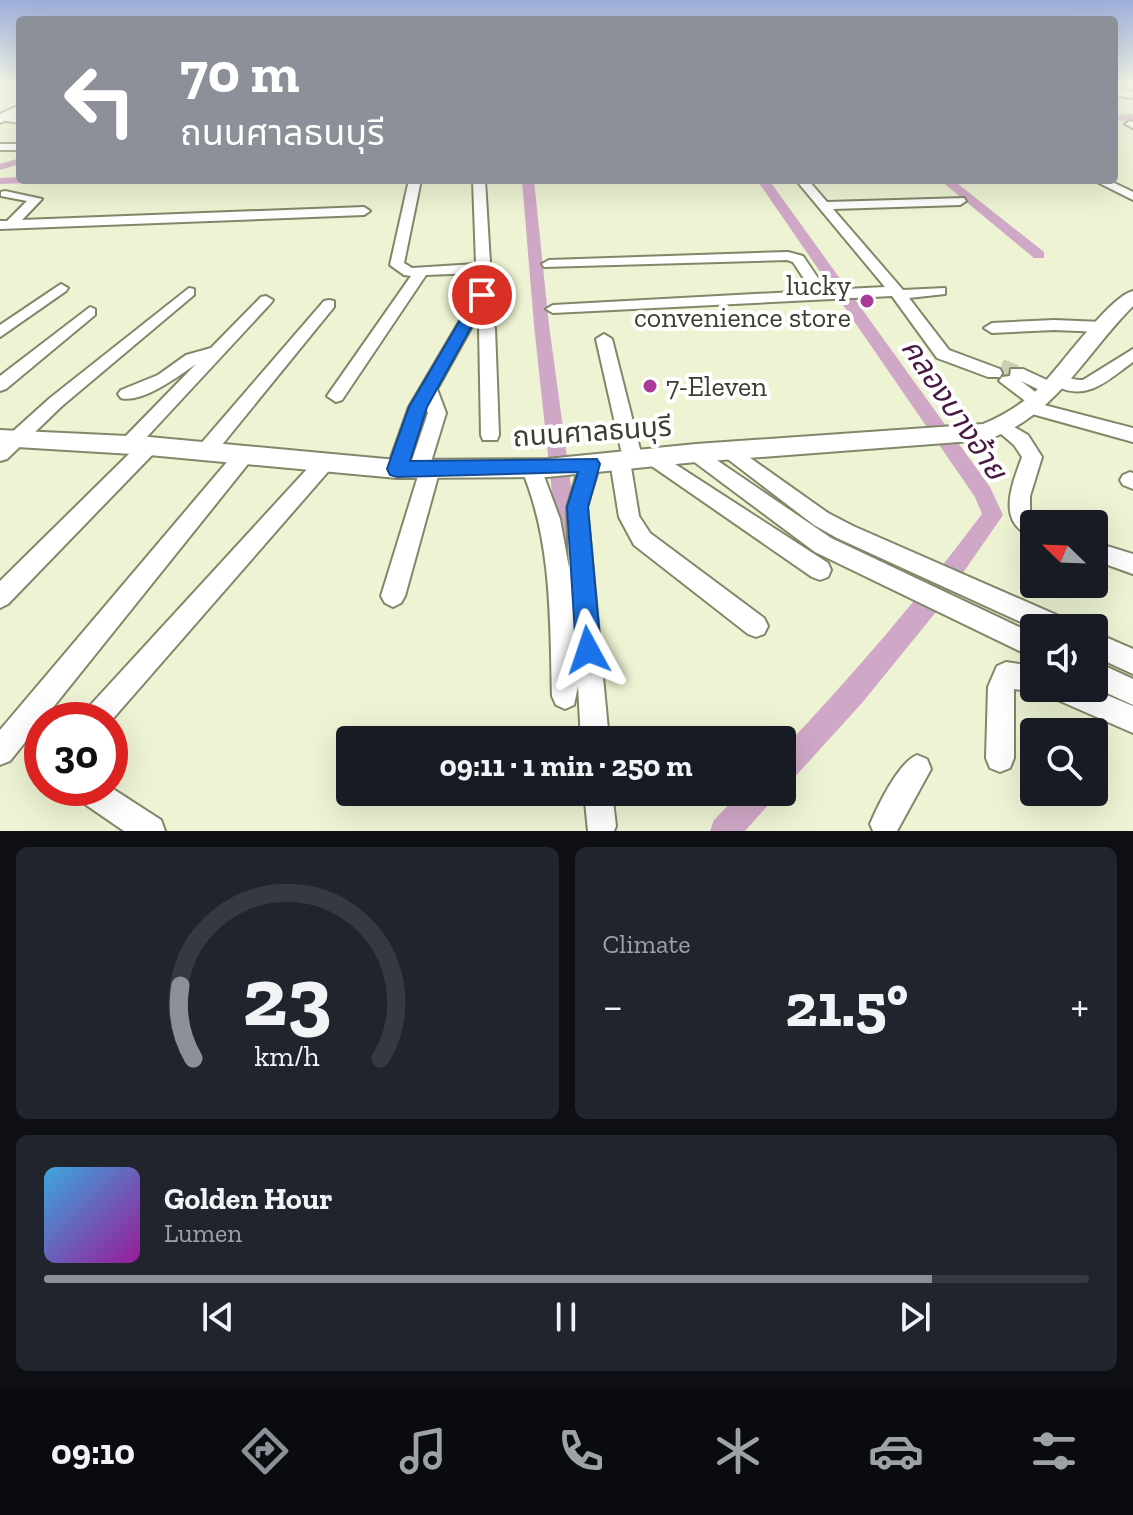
<!DOCTYPE html>
<meta charset="utf-8">
<style>
:root{--surface:#171b24;--page:#20242c;--text:#f1f3f6;--muted:#9ea1a6;--line:#363941;--accent:#8c9099}
body{margin:0;font-family:"Zilla Slab","Noto Sans Thai",serif;background:var(--page);color:var(--text);height:100vh;display:flex;flex-direction:column;font-size:30px;white-space:nowrap}
*{box-sizing:border-box;margin:0}
p{font-size:26px;color:var(--muted)}
.icon{flex:none;width:44px;height:44px;fill:none;stroke:currentColor;stroke-width:2;stroke-linecap:round;stroke-linejoin:round}
.map{position:relative;height:831px;overflow:hidden}
.side{display:flex;flex-direction:column;gap:16px;padding:16px;background:#0d0f14;flex:1}
.side>*{flex:none}
.top-card{position:absolute;left:16px;top:16px;width:1102px;height:168px;border-radius:8px;box-shadow:0 8px 32px #0002;background:#8c9099;color:#fff;overflow:hidden}
.needle{width:52px;rotate:293deg}
.buttons{position:absolute;left:1020px;top:510px;display:grid;gap:16px}
.buttons a{display:grid;place-items:center;width:88px;height:88px;border-radius:8px;background:var(--surface);box-shadow:0 8px 32px #0002;font-size:40px}
.speed{position:absolute;left:24px;top:702px;display:flex;gap:16px;font-size:40px;font-weight:700;text-align:center}
.speed>*{display:grid;place-content:center;width:104px;height:104px;border-radius:50%;background:var(--surface);box-shadow:0 8px 32px #0002;line-height:1}
.speed .limit{border:12px solid #d22;background:#fff;color:#111}
.pin{position:absolute;display:grid;place-items:center;width:68px;height:68px;color:#fff;margin:-34px;border:4px solid #fff;border-radius:50%;box-shadow:0 2px 8px #0007}
.me{position:absolute;width:88px;margin:-44px;rotate:355deg;stroke-linejoin:round;filter:drop-shadow(0 0 6px #0008)}
.turn{display:flex;align-items:center;gap:28px;height:168px;padding:0 32px;font-size:36px}
.turn .icon{width:104px;height:104px;stroke-width:2.5}
.turn b{display:block;font-size:56px;line-height:68px}
.big{font-size:60px;font-weight:700;line-height:1.1}
.side .card{flex:1;display:flex;flex-direction:column;justify-content:center;gap:12px;min-width:0;padding:0 28px;border-radius:12px;background:var(--page)}
.side .dial{align-items:center;gap:0}
.dial svg{height:208px;overflow:visible;fill:none;stroke:var(--line);stroke-width:7;stroke-linecap:round;text-anchor:middle}
.dial text{fill:var(--text);stroke:none}
.song{display:flex;align-items:center;gap:24px}
.cover{width:96px;height:96px;border-radius:12px;background:linear-gradient(135deg,hsl(200 70% 55%),hsl(300 70% 35%))}
.played{height:8px;border-radius:4px;background:linear-gradient(90deg,var(--accent) 85%,var(--line) 85%)}
.keys{display:flex;justify-content:space-around;direction:ltr}
.heat{display:flex;justify-content:space-between;align-items:center;font-size:44px;direction:ltr}
.side .tiles{flex:1;display:grid;gap:16px;grid-template-columns:1fr 1fr}
.card:last-child{grid-column:span 2}
.trip{position:absolute;left:336px;top:726px;width:460px;height:80px;border-radius:8px;background:var(--surface);box-shadow:0 8px 32px #0002;font-weight:700;line-height:80px;text-align:center}
.menu{display:flex;height:128px;justify-content:space-around;align-items:center;background:#090b0e;color:var(--muted)}
.menu .icon{width:56px;height:56px}
.menu .on{color:var(--accent)}
.menu b{font-size:36px;color:var(--text)}
.map>svg:first-child{display:block}
.lines{fill:none;stroke-linecap:round;stroke-linejoin:round}
.canal{fill:#d0a8c7;fill-rule:evenodd}
.minor-tunnel{stroke:#c9cfb3;stroke-width:16;stroke-dasharray:16 8;stroke-linecap:butt}
.minor-casing{stroke:#828769;stroke-width:4}
.tertiary-casing{stroke:#828769;stroke-width:4}
.secondary-casing{stroke:#828769;stroke-width:4}
.minor{fill:#fff;fill-rule:evenodd}
.tertiary{fill:#fff;fill-rule:evenodd}
.secondary{fill:#fff;fill-rule:evenodd}
.route{fill:#1a73e8;stroke:#114b97;stroke-width:2}
.poi-dot{fill:#a93c9a;stroke:#fff;stroke-width:3}
.labels{text-anchor:middle;stroke-width:8;stroke-linejoin:round;paint-order:stroke}
.poi-label{font-size:28px;fill:#3b3e31;stroke:#fff;text-anchor:end}
.street-label{font-size:28px;fill:#3b3e31;stroke:#fff}
.water-label{font-size:30px;font-style:italic;fill:#491942;stroke:#fff}
</style>
<div class="map">
<svg width="1133" height="831" viewBox="0 0 1133 831">
<rect width="100%" height="100%" fill="#edf3d3"/>
<g class="lines">
<!-- canal -->
<g class="canal">
<path d="M1114,86L1133,89V95L1114,92Z"/>
<path d="M1133,114V120L1114,121V115Z"/>
<path d="M20,158V164L0,170V164Z"/>
<path d="M20,177V180H34L28,183L0,184V178Z"/>
<path d="M522,180H534L549,325L582,567L579,574L571,577L563,574L560,567L534,325Z"/>
<path d="M757,180H769L990,487L1003,515L936,612L862,703L792,780L782,784V750C854,674 920,597 982,514L975,497Z"/>
<path d="M940,180H953L1044,252V258H1034Z"/>
<path d="M741,792H775L771,802L745,831H710L714,820Z"/>
</g>
<!-- minor-tunnel -->
<path class="minor-tunnel" d="M1001,367L1017,373"/>
<defs>
<g id="minor">
<path d="M1114,89L1133,92V98L1114,95Z"/>
<path d="M3,115L20,117V123L0,120Z"/>
<path d="M1130,121L1133,122V128L1125,124Z"/>
<rect x="0" y="144" width="20" height="6"/>
<path d="M409,180H421L404,263L412,268L476,264L473,180H485L491,279L489,295L481,309L495,328L499,435L497,440H483L481,435L479,328L475,321L437,389L446,413L431,462L437,464L440,469L405,596L401,603L393,607L385,603L381,596L418,476L412,474L409,469L428,413L426,408L404,474H390L387,469L409,407L475,295L477,273L426,275L342,400L336,402L327,396L411,276L404,275L390,265Z"/>
<path d="M796,180H808L827,202L964,198L966,201L960,205L833,209L903,290L945,288V294L909,298L949,350L1000,369L1002,373L1000,377H988L937,358L892,296L553,313L546,309L553,305L812,291L793,262L787,260L544,267L542,264L549,260L788,252L803,256L826,290L885,287Z"/>
<path d="M1093,180H1108L1133,192V200Z"/>
<path d="M5,191L42,199L22,220L364,207L370,211L364,215L0,229V221H7L27,201L1,196V192Z"/>
<path d="M61,284L68,288L66,291L0,337V325Z"/>
<path d="M189,288L194,289V295L62,406L7,459L0,461V443L50,398Z"/>
<path d="M266,296L273,300L271,303L144,440L156,441L158,446L156,451L8,604L0,608V581L132,451L122,450L120,445L122,440L196,364C179,376 141,404 121,398L118,394L121,390L158,375L186,355L211,348L261,297Z"/>
<path d="M329,300L334,301V307L212,457H198L195,452L198,447L324,301Z"/>
<path d="M90,307L95,309V315L6,389L0,391V376Z"/>
<path d="M1054,320L1102,322L1110,327L1102,332L1054,330L992,333L984,328L992,323Z"/>
<path d="M604,334L612,339L642,457L651,451L658,453L828,563L831,570L828,577L820,580L812,577L643,460L640,465L631,467L639,516L650,533L764,618L768,626L764,634L756,637L748,634L634,545L619,517L610,461L613,456L622,454L596,339Z"/>
<path d="M1133,349V362C1109,379 1089,401 1058,387L1056,392H1044L1021,381L1047,401L1044,405L1133,428V442L1025,412L1022,408L1028,403L999,381L1002,377L1010,376L1011,369H1023L1049,381L1051,376C1062,373 1071,381 1083,380Z"/>
<path d="M1002,420L1028,435L1042,457L1030,496V512L1043,524H1034V537C995,524 1012,485 1022,457L1014,445L993,427Z"/>
<path d="M732,445L828,513L853,526L1068,620L1071,628H1034L837,538L814,525L725,457L722,452L725,447Z"/>
<path d="M696,446L831,538L1034,634V658L815,552L689,458L686,453L689,448Z"/>
<path d="M245,447L252,449L255,454L252,459L10,761L0,765V730L238,449Z"/>
<path d="M326,454L333,456L336,461L333,466L110,722L81,720L85,711L319,456Z"/>
<path d="M590,457L597,459L600,464L587,507L609,740H581L578,686L574,705L565,709L556,705L552,696C550,619 552,540 521,468L524,463H538L541,468L560,519L569,568L567,507L580,464L583,459Z"/>
<path d="M1130,472L1133,473V489L1123,485L1120,480L1123,475Z"/>
<path d="M1094,542L1133,554V574L1094,560Z"/>
<path d="M1094,632L1133,649V674L1094,656Z"/>
<path d="M1094,661L1133,679V705L1094,687Z"/>
<path d="M1006,662L1034,666V688H1043L1034,692L1014,689V758L1010,768L1000,772L990,768L986,758L988,687L997,666Z"/>
<path d="M1047,688H1090L1133,706V733L1051,697Z"/>
<path d="M917,755L927,759L931,769L897,831H873L870,824C878,805 899,762 917,755Z"/>
<path d="M110,787L161,820L165,831H124L76,798L72,788Z"/>
<path d="M584,792H612L616,826L614,831H588Z"/>
</g>
<path id="tertiary" d="M1133,291V306C1085,354 1054,419 985,440L696,462L547,477L397,478L149,455L0,446V430L149,437L397,460L547,459L696,444L983,424C1005,415 1024,403 1041,386C1061,366 1110,296 1133,291Z"/>
<path id="secondary" d="M20,105V114L0,123V114Z"/>
</defs>
<!-- minor casing -->
<use href="#minor" class="minor-casing"/>
<!-- tertiary casing -->
<use href="#tertiary" class="tertiary-casing"/>
<!-- secondary casing -->
<use href="#secondary" class="secondary-casing"/>
<!-- minor -->
<use href="#minor" class="minor"/>
<!-- tertiary -->
<use href="#tertiary" class="tertiary"/>
<!-- secondary -->
<use href="#secondary" class="secondary"/>
</g>
<!-- sky -->
<linearGradient id="sky" x2="0" y2="1"><stop stop-color="#9eafdb"/><stop offset="0.42" stop-color="#f7faeb"/><stop offset="1" stop-color="#f7faeb" stop-opacity="0"/></linearGradient>
<rect width="1133" height="200" fill="url(#sky)"/>
<!-- route -->
<path class="route" d="M482,290L489,295L427,407L410,461L597,459L600,464L588,507L601,650L597,659L588,662L579,659L576,650L567,507L578,472L397,477L390,475L387,469L409,407L475,295Z"/>
<!-- markers -->
<g class="poi-dot">
<circle cx="867" cy="301" r="8"/>
<circle cx="650" cy="386" r="8"/>
</g>
<g class="labels">
<!-- poi labels -->
<g class="poi-label">
<text x="851" y="295">lucky<tspan x="851" dy="32">convenience store</tspan></text>
<text x="666" y="396" text-anchor="start">7-Eleven</text>
</g>
<!-- street labels -->
<g class="street-label">
<text transform="translate(592 431) rotate(-4)" y="10">ถนนศาลธนบุรี</text>
</g>
<!-- water labels -->
<g class="water-label">
<text transform="translate(954 409) rotate(56)" y="10">คลองบางอ้าย</text>
</g>
</g>
</svg>
<div class="buttons">
<a><svg class="needle" viewBox="-14 -14 28 28"><path d="M0-13l5 13h-10z" fill="#e53935"/><path d="M0 13l5-13h-10z" fill="#9ea1a6"/></svg></a>
<a><svg class="icon" aria-label="sound" viewBox="0 0 24 24"><path d="M4 9h4l5-4v14l-5-4H4zM17 9q2 3 0 6"/></svg></a>
<a><svg class="icon" aria-label="search" viewBox="0 0 24 24"><circle cx="10" cy="10" r="6"/><path d="M15 15l6 6"/></svg></a>
</div>
<div class="speed"><div class="limit">30</div></div>
<div class="pin" style="left:482px;top:295px;background:#d93025"><svg class="icon" aria-label="arrive" viewBox="0 0 24 24"><path d="M6 21V4h12l-3 4 3 4H6"/></svg></div>
<svg class="me" style="left:588px;top:650px" viewBox="-20 -20 40 40"><path d="M0-17L14 15 0 8-14 15z" fill="#1a73e8" stroke="#fff" stroke-width="4"/></svg>
<div class="trip">09:11 · 1 min · 250 m</div>
<div class="top-card">
<div class="turn"><svg class="icon" aria-label="left" viewBox="0 0 24 24"><path d="M17 20v-9H6M10 6l-5 5 5 5"/></svg><div><b>70 m</b>ถนนศาลธนบุรี</div></div>
</div>
</div>
<section class="side">
<div class="tiles">
<div class="card dial"><svg viewBox="0 0 100 80">
<path d="M14 69A42 42 0 1 1 86 69"/>
<path d="M14 69A42 42 0 0 1 9 41" stroke="#8c9099"/>
<text x="50" y="56" font-size="32" font-weight="700">23</text>
<text x="50" y="72" font-size="11">km/h</text>
</svg></div>
<div class="card"><p>Climate</p>
<div class="heat"><a>−</a><b class="big">21.5°</b><a>+</a></div>
</div>
<div class="card">
<div class="song"><i class="cover"></i><div><b>Golden Hour</b><p>Lumen</p></div></div>
<div class="played"></div>
<div class="keys"><svg class="icon" aria-label="previous" viewBox="0 0 24 24"><path d="M18 5L8 12l10 7zM5 5v14"/></svg><svg class="icon" aria-label="pause" viewBox="0 0 24 24"><path d="M8 5v14M16 5v14"/></svg><svg class="icon" aria-label="next" viewBox="0 0 24 24"><path d="M6 5l10 7-10 7zM19 5v14"/></svg></div>
</div>
</div>
</section>
<nav class="menu">
<b>09:10</b>
<svg class="icon on" aria-label="directions" viewBox="0 0 24 24"><path d="M12 3l9 9-9 9-9-9zM9 14v-3h6M13 9l2 2-2 2"/></svg>
<svg class="icon" aria-label="music" viewBox="0 0 24 24"><path d="M9 18V5l10-2v13"/><circle cx="6" cy="18" r="3"/><circle cx="16" cy="16" r="3"/></svg>
<svg class="icon" aria-label="phone" viewBox="0 0 24 24"><path d="M5 4h4l2 5-3 2q2 4 5 5l2-3 5 2v4C11 20 4 13 5 4z"/></svg>
<svg class="icon" aria-label="climate" viewBox="0 0 24 24"><path d="M12 3v18M4 7l16 10M4 17L20 7"/></svg>
<svg class="icon" aria-label="car" viewBox="0 0 24 24"><path d="M5 17H2v-5l4-1 3-4h7l3 4 3 1v5h-3M9 17h6M6 11h13"/><circle cx="7" cy="17" r="2"/><circle cx="17" cy="17" r="2"/></svg>
<svg class="icon" aria-label="filters" viewBox="0 0 24 24"><path d="M4 7h16M4 17h16"/><circle cx="9" cy="7" r="2"/><circle cx="15" cy="17" r="2"/></svg>
</nav>
